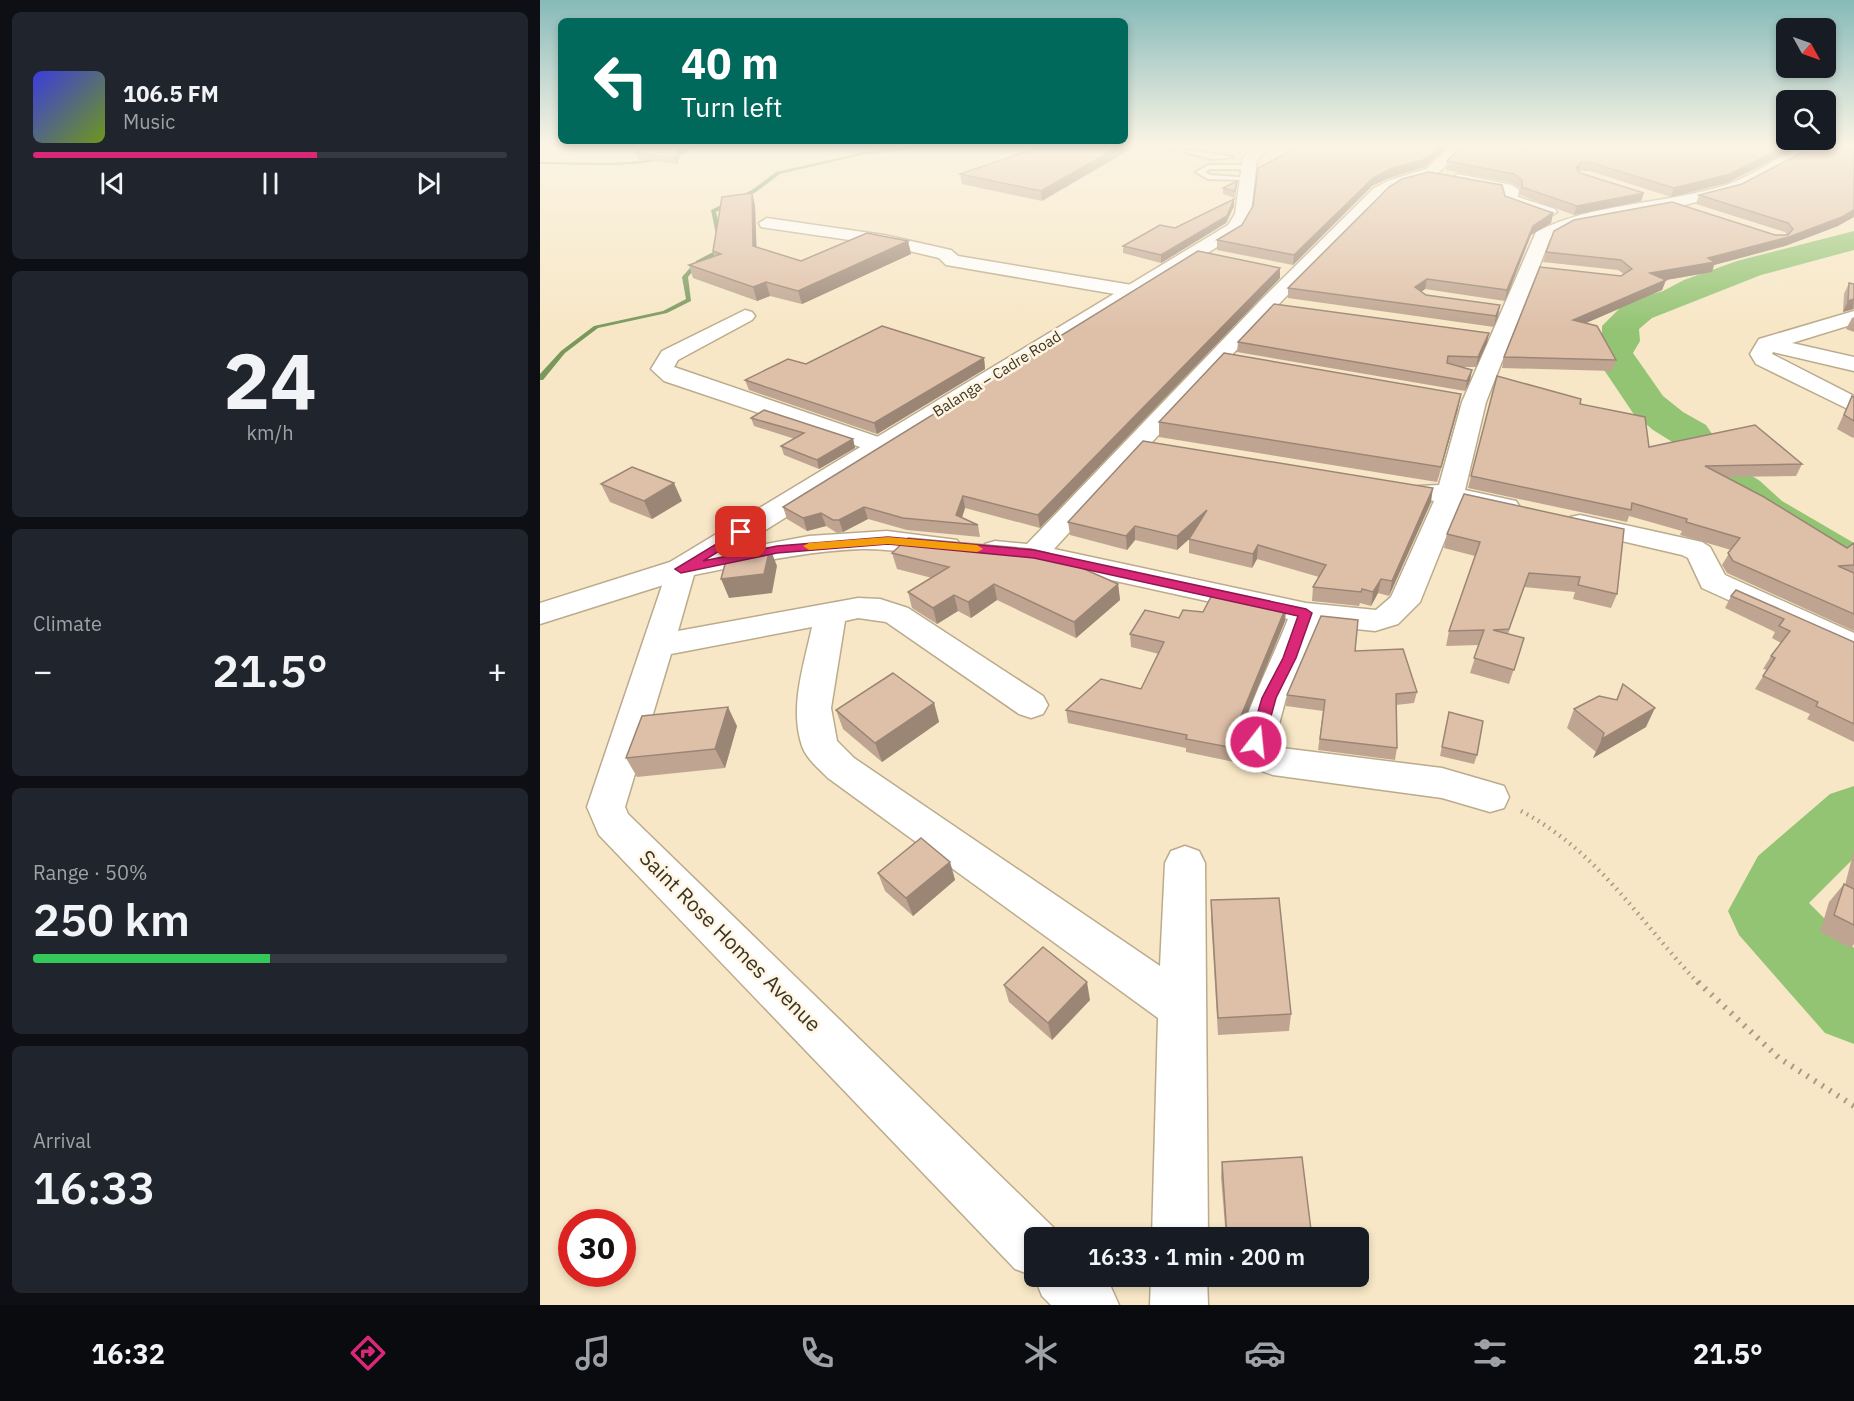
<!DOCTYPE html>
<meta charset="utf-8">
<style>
:root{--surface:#171b24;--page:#20242c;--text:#f1f3f6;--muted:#9ea1a6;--line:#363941;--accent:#db2777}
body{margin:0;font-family:"IBM Plex Sans",sans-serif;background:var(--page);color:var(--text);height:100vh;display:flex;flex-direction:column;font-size:22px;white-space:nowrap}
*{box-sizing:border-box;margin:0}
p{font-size:20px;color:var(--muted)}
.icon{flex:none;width:33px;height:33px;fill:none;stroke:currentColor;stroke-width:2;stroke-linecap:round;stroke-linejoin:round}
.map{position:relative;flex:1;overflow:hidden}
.drawer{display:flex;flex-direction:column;gap:12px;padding:12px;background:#0d0f14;width:540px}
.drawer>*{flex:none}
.hud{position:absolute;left:18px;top:18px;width:570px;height:126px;border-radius:9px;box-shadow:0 3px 9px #0003;background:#00695c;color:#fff;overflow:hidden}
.needle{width:39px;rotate:130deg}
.fabs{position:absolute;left:1236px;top:18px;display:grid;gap:12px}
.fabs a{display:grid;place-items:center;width:60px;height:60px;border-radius:9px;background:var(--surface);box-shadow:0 3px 9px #0003;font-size:30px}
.speed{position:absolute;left:18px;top:1209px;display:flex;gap:12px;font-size:30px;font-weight:700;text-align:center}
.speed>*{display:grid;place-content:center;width:78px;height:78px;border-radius:50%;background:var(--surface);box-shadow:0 3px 9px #0003;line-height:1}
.speed .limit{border:9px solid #d22;background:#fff;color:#111}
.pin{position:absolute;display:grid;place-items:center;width:51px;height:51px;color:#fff;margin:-26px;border-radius:12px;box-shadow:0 3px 9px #0006}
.me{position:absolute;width:66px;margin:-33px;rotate:16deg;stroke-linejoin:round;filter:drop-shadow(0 0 4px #0008)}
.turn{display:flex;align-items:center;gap:21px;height:126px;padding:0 24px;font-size:27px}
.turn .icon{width:78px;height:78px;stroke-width:2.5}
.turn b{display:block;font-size:42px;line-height:51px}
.big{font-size:45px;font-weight:600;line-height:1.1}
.drawer .widget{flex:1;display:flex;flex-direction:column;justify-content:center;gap:9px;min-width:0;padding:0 21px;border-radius:9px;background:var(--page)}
.drawer .dial{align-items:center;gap:0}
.dial b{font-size:78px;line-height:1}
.song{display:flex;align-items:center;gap:18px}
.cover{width:72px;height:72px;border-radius:9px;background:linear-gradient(135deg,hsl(240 70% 55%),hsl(80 70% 35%))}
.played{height:6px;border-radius:3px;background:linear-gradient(90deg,var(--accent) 60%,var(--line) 60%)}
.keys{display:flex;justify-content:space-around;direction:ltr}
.heat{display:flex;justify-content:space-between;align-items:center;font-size:33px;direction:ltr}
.charge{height:9px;border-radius:4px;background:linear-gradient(90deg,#34c759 50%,var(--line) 0)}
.trip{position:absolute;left:484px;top:1227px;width:345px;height:60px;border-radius:9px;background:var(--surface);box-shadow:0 3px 9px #0003;font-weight:600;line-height:60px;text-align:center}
.tabs{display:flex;height:96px;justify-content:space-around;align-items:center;background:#090b0e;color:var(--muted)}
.tabs .icon{width:42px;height:42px}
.tabs .on{color:var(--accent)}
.tabs b{font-size:27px;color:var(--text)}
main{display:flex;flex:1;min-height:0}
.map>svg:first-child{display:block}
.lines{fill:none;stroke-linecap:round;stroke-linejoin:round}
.stream{fill:#79995c;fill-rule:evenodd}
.river{fill:#93c473;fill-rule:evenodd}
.service-casing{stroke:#bbab8c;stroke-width:4}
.minor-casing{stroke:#bbab8c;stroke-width:3}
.tertiary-casing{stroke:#bbab8c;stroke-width:3}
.path-far1{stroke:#a79b83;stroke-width:4.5;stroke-dasharray:1.5 5;stroke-linecap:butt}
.path{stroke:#a79b83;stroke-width:6;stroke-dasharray:2 7;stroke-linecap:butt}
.service{fill:#fff;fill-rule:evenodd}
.minor{fill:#fff;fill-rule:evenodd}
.tertiary{fill:#fff;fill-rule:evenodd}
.wall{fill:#bfa591}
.shaded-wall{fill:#9b8676}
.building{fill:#dec0a9;stroke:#9b8676;stroke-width:1.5}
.route{fill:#db2777;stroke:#8e194d;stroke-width:1.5}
.slow{fill:#f59e0b}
.labels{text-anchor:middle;stroke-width:5;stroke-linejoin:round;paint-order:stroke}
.far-street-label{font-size:15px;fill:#3b3528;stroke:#fff5e1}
.near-street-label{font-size:21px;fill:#3b3528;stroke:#fff5e1}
</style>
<main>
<section class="drawer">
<div class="widget">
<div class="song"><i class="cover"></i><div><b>106.5 FM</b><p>Music</p></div></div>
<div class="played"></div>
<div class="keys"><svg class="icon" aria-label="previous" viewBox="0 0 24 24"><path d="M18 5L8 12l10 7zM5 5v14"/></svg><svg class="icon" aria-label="pause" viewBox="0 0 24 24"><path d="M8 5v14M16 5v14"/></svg><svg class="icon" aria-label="next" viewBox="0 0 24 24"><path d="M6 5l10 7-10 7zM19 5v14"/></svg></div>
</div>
<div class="widget dial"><b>24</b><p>km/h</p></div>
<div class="widget"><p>Climate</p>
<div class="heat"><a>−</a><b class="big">21.5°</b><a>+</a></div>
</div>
<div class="widget"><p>Range · 50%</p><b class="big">250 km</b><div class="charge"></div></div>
<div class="widget"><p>Arrival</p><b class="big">16:33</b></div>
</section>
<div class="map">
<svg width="1314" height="1305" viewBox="0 0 1314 1305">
<rect width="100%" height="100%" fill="#f7e7c6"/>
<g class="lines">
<!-- stream -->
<g class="stream">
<path d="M145,146H149L147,153C100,170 49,164 0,164V162C48,162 97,168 143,151Z"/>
<path d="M363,146H370L357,151L325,154L240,174L216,192L176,212L185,250L160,263L148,277L151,301L127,313L58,328L25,353L3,380H0V374L21,351L54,326L123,311L146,299L142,277L156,261L179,249L171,210L212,190L236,172L325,152L356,149Z"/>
</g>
<!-- river -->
<g class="river">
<path d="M1314,231V250L1221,275L1112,318L1099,329L1100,341L1093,353L1123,396L1143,412L1166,425L1192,463L1220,481L1242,501L1314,543V581L1295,576L1208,521L1186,501L1160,483L1134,443L1113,430L1093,413L1054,355L1062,341V326L1086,302L1123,291L1144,280L1197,261Z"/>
<path d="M1314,786V858L1269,903L1314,948V1044L1285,1033L1199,935L1188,911L1218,856L1290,794Z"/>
</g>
<defs>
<g id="service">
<path d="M622,146L693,157L672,159Z"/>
<path d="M669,165H713L710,169H670L665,172L670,175L712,178L708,180L668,179L656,172Z"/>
</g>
<g id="minor">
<path d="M911,146H926L896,175L860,186L846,194L735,308L514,549L766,603L836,610L851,597L894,501L878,498L875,492L878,486L899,485L922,402L996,232C1053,202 1124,205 1186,185C1220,174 1245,146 1282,146L1198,191L1133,208L1031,227L1010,239L946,402L925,490L976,501L980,507L976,513L966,515L919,505L880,602L858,624L835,631L778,625L746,698L734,743L742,748L902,768L964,786L969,797L964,808L950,812L902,798L733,775C717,770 697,761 698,742C712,698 731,662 748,619L494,563L445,556L440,550L445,544L455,541L487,544L721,300L834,188L850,180L886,169Z"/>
<path d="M918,174L972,185L979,190L978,197L1015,209L1017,212L1009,217L964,203L963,192L913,182L910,179Z"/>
<path d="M227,218L344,235L411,250L418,256L592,285L602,291L592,297L412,266L406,265L399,258L344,245L221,227L219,223Z"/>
<path d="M205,310L212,312L215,316L212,320L138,360L134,367L350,441L354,446L350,451L341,454L332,451L124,381L111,369L122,351Z"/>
<path d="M1314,311V324L1252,343L1314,357V371L1233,352L1232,354L1314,396V412L1216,364L1210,354L1219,339Z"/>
<path d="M1040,515L1162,542L1170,547L1185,575L1314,633V657L1162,588L1148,558L1142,555L1030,529L1026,523L1030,517Z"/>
<path d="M347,531L417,540L421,546L417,552C392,558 350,548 322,549C265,551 209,564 154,575L138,631L318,598L340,599L368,608L503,696L508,705L503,714L491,718L479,714L346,622L318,618L305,621L291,708L297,741L314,758L620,966L625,863L631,851L645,846L659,851L665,863L668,1238H612L618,1018L288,778C279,769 266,758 262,746C249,707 264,665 272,627L131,654L85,807L88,814L515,1229L518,1238H495V1276H562L570,1285L579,1305H511L502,1296L494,1276L475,1269L59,835L47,807L130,562L269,536Z"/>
<path d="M611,1276H667L668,1305H610Z"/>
</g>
<path id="tertiary" d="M716,146H733L717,159L711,214L701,232L152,576L0,624V603L130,562L688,225L695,214L703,157Z"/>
</defs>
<!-- service casing -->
<use href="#service" class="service-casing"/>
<!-- minor casing -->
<use href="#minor" class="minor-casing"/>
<!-- tertiary casing -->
<use href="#tertiary" class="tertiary-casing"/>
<!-- path-far1 -->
<path class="path-far1" d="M981,811C1059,852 1100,922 1159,984"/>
<!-- path -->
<path class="path" d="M1158,982L1239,1058L1314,1106"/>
<!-- service -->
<use href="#service" class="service"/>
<!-- minor -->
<use href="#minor" class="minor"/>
<!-- tertiary -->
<use href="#tertiary" class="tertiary"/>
</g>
<!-- wall -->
<g class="wall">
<path d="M145,146L137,164L98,159L96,153Z"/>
<path d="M503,146L502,201L422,184L420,174Z"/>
<path d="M761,146H908L885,167L849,178L832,186L753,265L677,250V240L702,225Z"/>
<path d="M1259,146L1187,183L1131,197L1050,171H1039L1040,173L1104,193L1101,201L1034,215L980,195V188L972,183L906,170L907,161Z"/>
<path d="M697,181L695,198L683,194V188Z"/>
<path d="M1202,184L1298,226L1245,246L1174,265L1172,272L1126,280L1122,290L1046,323L1076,360L1072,371L962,368L964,357L1084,274L1078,270L1003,262L1006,252L1235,235H1247L1245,232L1156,204L1159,195Z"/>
<path d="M212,193L215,205L216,247L261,261L368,241L371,254L262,304L230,296L217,301L153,278L149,265L174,256L173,251Z"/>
<path d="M965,196L1013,213L1011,223L991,235L965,301L885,289L881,292L886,295L960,305L958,316L954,327L748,298V288Z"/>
<path d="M694,199V206L686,223L621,263L583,253V246L635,228Z"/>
<path d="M740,278L500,528L425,508L422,518L438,525L440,537L367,530L328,519L303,532L297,533L286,526L267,531L247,519L243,507Z"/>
<path d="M1309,283L1314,284V309L1303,312L1304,294Z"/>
<path d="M1314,317V332L1306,329L1312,318Z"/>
<path d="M698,342L947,343L936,367H920L932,370L930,380L925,391L697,352Z"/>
<path d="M444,358L445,369L337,434L209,390L205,380L266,364Z"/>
<path d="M1312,396L1314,397V437L1313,438L1297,429Z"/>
<path d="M1040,404L1109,447L1262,464L1256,476L1186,477L1307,548L1314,543V631L1187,573L1182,565L1191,550L1140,535L1142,531L1089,516L1087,522L928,488L931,476Z"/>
<path d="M918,409L897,482L619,437V422Z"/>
<path d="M211,418L313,439L315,448L279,469L244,455L241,446L255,439L214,426Z"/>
<path d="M61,484L142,501L112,519L70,502Z"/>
<path d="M924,494L1077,594L1071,608L1033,599L1035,592L984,587L968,634L984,638L969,684L930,673L939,645L906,646L909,631L935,556L904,548L907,534Z"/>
<path d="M891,502L849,596L838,593L831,606L820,603L819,606L772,601L773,587L779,577L717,559L712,568L649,553V539L637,550L595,540L587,550L530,535L528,522Z"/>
<path d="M352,553L578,584L580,600L536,638L457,600L431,618L418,611L397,624L372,608L368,592L392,578L357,569Z"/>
<path d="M1191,596L1314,642V742L1267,719L1270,714L1215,689L1227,670L1223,669L1231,656L1241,643L1232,638L1235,632L1185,608Z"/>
<path d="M746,607L745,621L698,735L701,744L700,757L699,763L646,752V748L528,723L526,710L601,689L619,654L591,647L590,634L639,618L663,612Z"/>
<path d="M815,651L877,692L874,703L856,705L857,748L855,760L778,750L783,711L746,706L747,695Z"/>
<path d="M1083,684L1106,727L1053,758L1056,752L1027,728L1034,709L1076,700Z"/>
<path d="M394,703L399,722L342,762L303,729L296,710Z"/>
<path d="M909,712L937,755L934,764L900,756Z"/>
<path d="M197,726L185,768L97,777L86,758Z"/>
<path d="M1314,850V944L1311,948L1280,932L1289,902L1304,884L1305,885Z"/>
<path d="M410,862L415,880L373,916L345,891L338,873Z"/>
<path d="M671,900L751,1014L749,1031L678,1035L671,918Z"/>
<path d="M464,985L550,1000L512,1040L469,1002Z"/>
<path d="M682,1162L772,1238H686L681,1177Z"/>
</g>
<!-- shaded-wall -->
<g class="shaded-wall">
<path d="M140,146H145L137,164L134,158Z"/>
<path d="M580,146H596L502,201L501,191Z"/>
<path d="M901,146H908L885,167L849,178L832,186L753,265L754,255L833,178Z"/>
<path d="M1246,146H1259L1187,183L1131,197L1134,188Z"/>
<path d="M1041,162L1039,171L1036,168Z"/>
<path d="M212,193L215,205L217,259L213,246Z"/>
<path d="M1104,193L1101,201L1034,215L1037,206Z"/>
<path d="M694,199V206L686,223L621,263V255Z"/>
<path d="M1314,210V217L1298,226L1245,246L1174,265L1172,272L1126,280L1122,290L1030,330L1033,320L1110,273L1249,237Z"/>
<path d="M1013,213L1011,223L991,235L965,301L967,290L993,226Z"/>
<path d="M368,241L371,254L262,304L258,291Z"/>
<path d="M740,268V278L500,528L498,515Z"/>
<path d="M887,279L885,289L873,298L875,287Z"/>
<path d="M226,282L230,296L217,301L213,287Z"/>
<path d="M1314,299L1313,309L1303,312L1308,301Z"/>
<path d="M960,305L958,316L954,327L956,316Z"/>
<path d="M949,333L947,343L936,367L938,357Z"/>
<path d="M444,358L445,369L337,434L334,423Z"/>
<path d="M932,370L930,380L925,391L927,381Z"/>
<path d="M921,394L918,409L897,482L901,467Z"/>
<path d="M313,439L315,448L279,469L277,460Z"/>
<path d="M134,483L142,501L112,519L104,501Z"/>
<path d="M893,488L891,502L849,596L852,581Z"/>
<path d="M423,496L425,508L420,523L416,515Z"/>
<path d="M324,507L328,519L303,532L299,520Z"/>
<path d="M667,510V523L637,550V536Z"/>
<path d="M281,513L286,526L267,531L263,518Z"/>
<path d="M595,526V540L587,550L586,536Z"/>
<path d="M718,545L717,559L712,568L713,554Z"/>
<path d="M230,548L237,566L232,593L189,598L181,579Z"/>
<path d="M841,579L838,593L831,606L833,592Z"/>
<path d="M454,584L457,600L431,618L428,602Z"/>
<path d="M578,584L580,600L536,638L534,622Z"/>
<path d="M414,595L418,611L397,624L393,608Z"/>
<path d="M746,607L745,621L696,741V728Z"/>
<path d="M394,703L399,722L342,762L335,743Z"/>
<path d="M188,707L197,726L185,768L175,749Z"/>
<path d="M1115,708L1106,727L1053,758L1062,739Z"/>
<path d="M701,744L700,757L699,763V749Z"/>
<path d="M410,862L415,880L373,916L366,898Z"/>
<path d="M547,982L550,1000L512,1040L508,1023Z"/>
</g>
<!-- building -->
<g class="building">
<path d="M104,146H140L134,158L96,153Z"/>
<path d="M503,146H580L501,191L420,174Z"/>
<path d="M761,146H901L886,159L850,169L833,178L754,255L677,240L702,225L713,206L718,168Z"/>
<path d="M922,146H1246L1190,174L1134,188L1052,163L1041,162L1036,168L1040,173L1104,193L1037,206L982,187V180L974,174L907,161Z"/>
<path d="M1275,146H1314V210L1302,217L1249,237L1168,258L1175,262L1110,273L1126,280L1033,320L1057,326L1076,360L964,357L1000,267L1081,276L1092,269L1081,260L1006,252L1014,231L1034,220L1132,202L1235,235H1248L1253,229L1248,223L1159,195L1202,184Z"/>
<path d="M889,172L962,185L965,196L1013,213L993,226L967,290L887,279L875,287L886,295L960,305L956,316L748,288L849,187L862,179Z"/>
<path d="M697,181L695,191L683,188Z"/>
<path d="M212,193L213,246L261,261L327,233L368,241L258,291L226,282L213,287L149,265L181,254L173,251L182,197Z"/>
<path d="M694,199L687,216L621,255L583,246L620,225L635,228Z"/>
<path d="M658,251L740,268L498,515L423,496L416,515L438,525L363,518L324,507L299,520H293L281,513L263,518L243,507Z"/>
<path d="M1309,283L1314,284V299L1308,301Z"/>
<path d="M734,304L949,333L938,357L908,356L907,363L932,370L927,381L698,342Z"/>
<path d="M342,326L444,358L334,423L205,380L248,359L266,364Z"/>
<path d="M684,353L921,394L901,467L619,422Z"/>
<path d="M957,376L1041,399L1040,404L1105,417L1109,447L1215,425L1262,464L1165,466L1224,497L1307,548L1314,543V565L1298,566L1314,573V614L1193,561L1188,553L1200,538L1146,522L1147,519L1092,503L1091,510L931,476Z"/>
<path d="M1312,396L1314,397V421L1304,415Z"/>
<path d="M224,410L313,439L277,460L241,446L264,433L211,418Z"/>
<path d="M603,441L893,488L852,581L841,579L833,592L822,589L821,592L773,587L786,565L718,545L713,554L649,539L667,510L637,536L595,526L586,536L528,522Z"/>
<path d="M92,467L134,483L104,501L61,484Z"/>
<path d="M924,494L1084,529L1077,594L1038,585L1040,577L989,573L969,629L953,630L984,638L974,670L934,658L944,630L909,631L940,542L907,534Z"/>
<path d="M368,538L491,549L508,553L578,584L534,622L454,584L428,602L414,595L393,608L368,592L409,567L352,553Z"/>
<path d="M230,548L224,574L181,579L188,553Z"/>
<path d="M1196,590L1314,642V724L1276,706L1278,702L1223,676L1235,658L1231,656L1250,631L1239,626L1244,619L1191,596Z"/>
<path d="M674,591L746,607L696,728L701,744L699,749L646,739L647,735L526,710L561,679L601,689L624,642L590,634L605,610L639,618L643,610L663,612Z"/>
<path d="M781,616L818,620L815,651L863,649L877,692L856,694L857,748L780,739L785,700L747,695Z"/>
<path d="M353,673L394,703L335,743L296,710Z"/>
<path d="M1083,684L1115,708L1062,739L1064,733L1034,709L1059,696L1077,700Z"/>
<path d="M188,707L175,749L86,758L102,716Z"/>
<path d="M909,712L943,721L937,755L902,747Z"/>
<path d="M381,838L410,862L366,898L338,873Z"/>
<path d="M1304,884L1314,889V925L1294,915Z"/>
<path d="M739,898L751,1014L678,1018L671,900Z"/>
<path d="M503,947L547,982L508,1023L464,985Z"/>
<path d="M762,1157L772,1238H687L682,1162Z"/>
</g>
<!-- sky -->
<linearGradient id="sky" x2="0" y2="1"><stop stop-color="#86bab9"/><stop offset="0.44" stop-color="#fbf4e5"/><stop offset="1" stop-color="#fbf4e5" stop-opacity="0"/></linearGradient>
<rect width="1314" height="329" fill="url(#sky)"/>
<!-- route -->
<path class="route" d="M201,529L205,530V535L163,561L237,546L348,537L494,550L766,609L772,613L756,658L736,698L724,742L716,748L709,742L722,698L743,658L758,616L494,558L348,544L237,553L141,573L135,569Z"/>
<!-- slow -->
<path class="slow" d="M348,537L437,545L443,549L437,552L348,544L269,550L263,546L269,543Z"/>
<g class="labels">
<!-- far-street labels -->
<g class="far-street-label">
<text transform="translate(457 374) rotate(-32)" y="5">Balanga – Cadre Road</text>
</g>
<!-- near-street labels -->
<g class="near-street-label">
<text transform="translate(190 941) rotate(45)" y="7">Saint Rose Homes Avenue</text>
</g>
</g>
</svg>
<div class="fabs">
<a><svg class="needle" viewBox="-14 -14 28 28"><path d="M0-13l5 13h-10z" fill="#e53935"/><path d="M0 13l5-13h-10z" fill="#9ea1a6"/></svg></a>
<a><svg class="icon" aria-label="search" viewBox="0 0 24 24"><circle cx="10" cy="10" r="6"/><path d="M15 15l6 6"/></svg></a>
</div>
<div class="speed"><div class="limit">30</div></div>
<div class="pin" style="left:201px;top:532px;background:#d93025"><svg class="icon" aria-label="arrive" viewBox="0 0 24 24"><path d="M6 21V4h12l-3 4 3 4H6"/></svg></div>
<svg class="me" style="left:716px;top:742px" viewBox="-20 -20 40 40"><circle r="17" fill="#db2777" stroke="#fff" stroke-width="3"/><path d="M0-11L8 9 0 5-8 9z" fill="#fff"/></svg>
<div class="trip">16:33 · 1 min · 200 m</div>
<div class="hud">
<div class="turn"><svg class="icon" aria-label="left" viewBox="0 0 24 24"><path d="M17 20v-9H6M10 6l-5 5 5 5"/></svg><div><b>40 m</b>Turn left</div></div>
</div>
</div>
</main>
<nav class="tabs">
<b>16:32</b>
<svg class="icon on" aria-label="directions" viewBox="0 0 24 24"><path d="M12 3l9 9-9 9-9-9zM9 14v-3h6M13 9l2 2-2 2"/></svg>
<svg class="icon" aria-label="music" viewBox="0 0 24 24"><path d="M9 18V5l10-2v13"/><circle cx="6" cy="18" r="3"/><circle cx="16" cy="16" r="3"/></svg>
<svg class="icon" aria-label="phone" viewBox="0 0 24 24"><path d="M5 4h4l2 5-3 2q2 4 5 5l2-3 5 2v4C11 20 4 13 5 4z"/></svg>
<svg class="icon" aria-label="climate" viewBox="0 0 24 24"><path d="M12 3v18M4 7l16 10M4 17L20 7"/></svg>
<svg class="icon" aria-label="car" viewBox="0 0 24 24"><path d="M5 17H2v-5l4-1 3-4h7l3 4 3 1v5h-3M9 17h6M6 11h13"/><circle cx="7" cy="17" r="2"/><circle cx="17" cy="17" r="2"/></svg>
<svg class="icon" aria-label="filters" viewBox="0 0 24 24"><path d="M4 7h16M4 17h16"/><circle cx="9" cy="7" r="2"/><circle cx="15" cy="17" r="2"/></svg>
<b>21.5°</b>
</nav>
